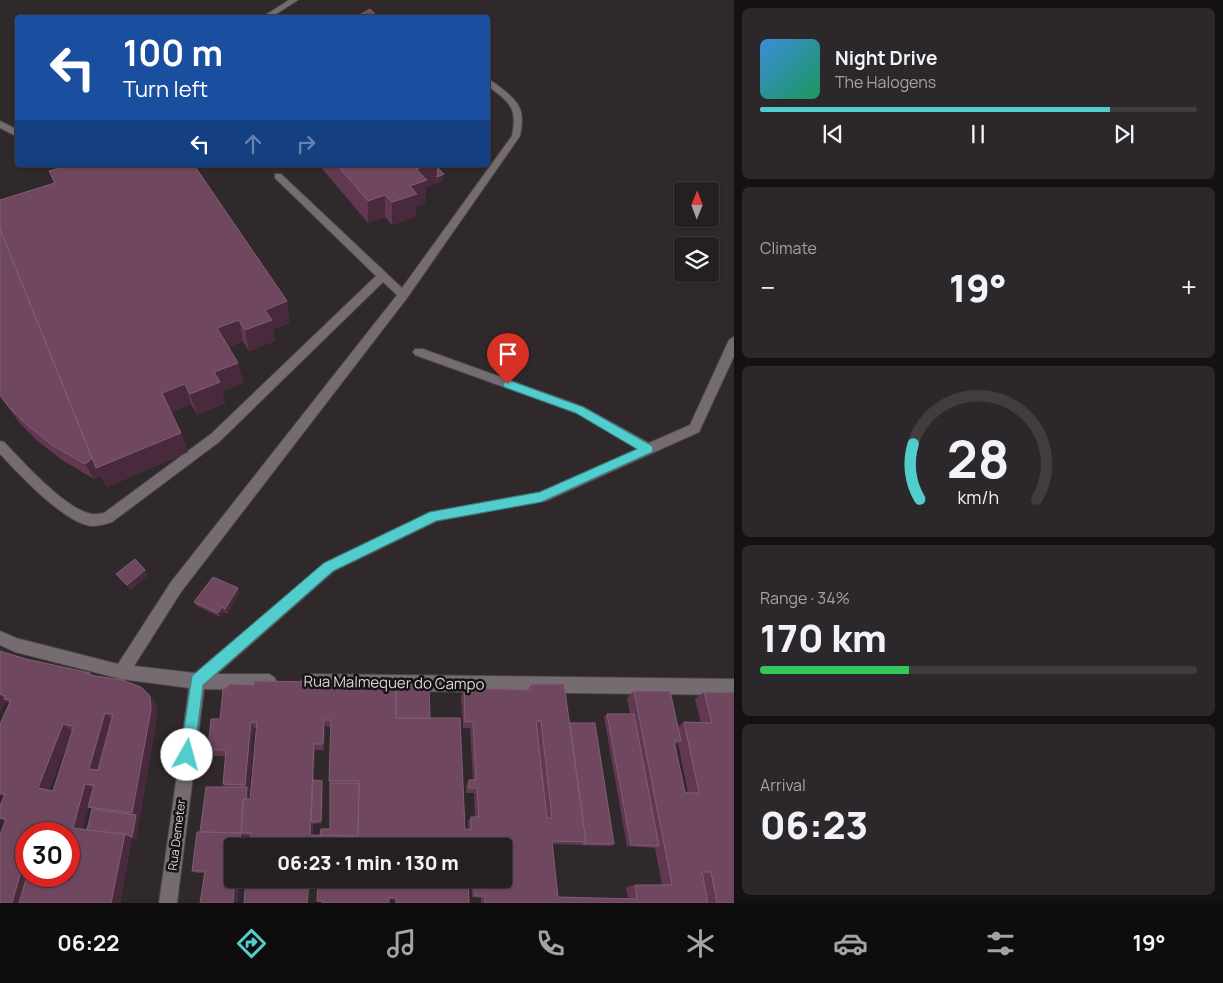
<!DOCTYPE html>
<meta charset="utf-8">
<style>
:root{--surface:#241f21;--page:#2c272a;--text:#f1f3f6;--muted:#a3a2a5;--line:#413d3f;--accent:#52cdcd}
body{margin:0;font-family:Manrope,sans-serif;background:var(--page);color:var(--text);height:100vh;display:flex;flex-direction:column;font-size:19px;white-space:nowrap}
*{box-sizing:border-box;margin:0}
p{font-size:16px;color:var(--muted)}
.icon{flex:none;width:28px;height:28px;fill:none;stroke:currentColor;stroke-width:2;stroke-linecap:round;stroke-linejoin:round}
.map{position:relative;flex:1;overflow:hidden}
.sheet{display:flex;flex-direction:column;gap:8px;padding:8px;background:#141112;width:489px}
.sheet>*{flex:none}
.guide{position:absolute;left:15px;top:15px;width:475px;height:152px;border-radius:5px;box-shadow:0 1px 4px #0004,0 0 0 1px var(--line);background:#1a4fa0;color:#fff;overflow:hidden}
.needle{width:32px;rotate:1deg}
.fabs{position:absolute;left:674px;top:182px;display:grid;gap:10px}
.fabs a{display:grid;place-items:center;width:45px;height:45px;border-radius:5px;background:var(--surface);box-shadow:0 1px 4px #0004,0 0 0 1px var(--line);font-size:25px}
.speed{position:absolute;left:15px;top:822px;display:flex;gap:10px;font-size:25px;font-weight:700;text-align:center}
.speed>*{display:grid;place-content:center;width:65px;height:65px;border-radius:50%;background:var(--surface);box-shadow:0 1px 4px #0004,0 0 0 1px var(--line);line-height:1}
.speed .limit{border:8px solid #d22;background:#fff;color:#111}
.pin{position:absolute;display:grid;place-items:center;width:42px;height:42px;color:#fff;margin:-51px -21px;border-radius:50% 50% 50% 0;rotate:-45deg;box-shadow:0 0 5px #0007}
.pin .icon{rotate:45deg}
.me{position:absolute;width:55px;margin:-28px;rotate:7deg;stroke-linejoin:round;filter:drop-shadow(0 0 4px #0008)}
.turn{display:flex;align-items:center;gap:18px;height:105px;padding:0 25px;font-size:22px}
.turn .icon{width:65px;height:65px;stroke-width:2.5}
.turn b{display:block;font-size:35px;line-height:42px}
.lanes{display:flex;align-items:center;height:48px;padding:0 25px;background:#0003;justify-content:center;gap:25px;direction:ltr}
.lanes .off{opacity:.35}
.big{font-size:38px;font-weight:800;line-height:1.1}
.sheet .widget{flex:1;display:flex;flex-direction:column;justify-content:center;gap:8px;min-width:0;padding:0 18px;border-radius:8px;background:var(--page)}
.sheet .dial{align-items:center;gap:0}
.dial svg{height:130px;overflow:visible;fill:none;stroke:var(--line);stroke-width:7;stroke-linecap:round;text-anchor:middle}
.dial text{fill:var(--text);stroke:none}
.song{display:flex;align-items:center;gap:15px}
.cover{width:60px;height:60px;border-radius:8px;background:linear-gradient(135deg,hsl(210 70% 55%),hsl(150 70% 35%))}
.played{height:5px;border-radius:2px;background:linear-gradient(90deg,var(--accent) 80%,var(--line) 80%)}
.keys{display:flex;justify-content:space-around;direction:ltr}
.heat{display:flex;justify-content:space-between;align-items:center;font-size:28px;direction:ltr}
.charge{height:8px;border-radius:4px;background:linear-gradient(90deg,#34c759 34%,var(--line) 0)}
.trip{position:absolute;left:224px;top:838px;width:288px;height:50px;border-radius:5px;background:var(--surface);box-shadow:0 1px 4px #0004,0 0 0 1px var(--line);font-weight:800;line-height:50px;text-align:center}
.tabs{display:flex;height:80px;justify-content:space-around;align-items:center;background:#0e0c0d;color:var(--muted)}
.tabs .icon{width:35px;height:35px}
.tabs .current{color:var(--accent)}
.tabs b{font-size:22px;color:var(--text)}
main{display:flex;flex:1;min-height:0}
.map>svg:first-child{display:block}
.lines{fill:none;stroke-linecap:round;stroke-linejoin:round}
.minor-casing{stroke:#4b4448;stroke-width:2}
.minor{fill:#756c71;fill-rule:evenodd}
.wall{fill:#623751;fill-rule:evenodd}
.shaded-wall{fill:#492a3c}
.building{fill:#6f4860;stroke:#805e73;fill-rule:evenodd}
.route{fill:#52cdcd;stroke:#358585}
.labels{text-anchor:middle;stroke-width:5;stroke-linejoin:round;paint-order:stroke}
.street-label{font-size:12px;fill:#dbd6d9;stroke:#161314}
.near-street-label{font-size:15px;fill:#dbd6d9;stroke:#161314}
</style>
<main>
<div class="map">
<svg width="735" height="903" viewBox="0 0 735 903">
<rect width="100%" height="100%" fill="#30292c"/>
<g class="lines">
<defs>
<g id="minor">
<path d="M289,0H298L270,18H261Z"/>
<path d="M488,80C493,81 497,85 501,88C521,103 525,112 520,136L407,298L181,592L134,666L195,673L324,563L430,512L540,492L637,449L576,413L415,355L413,352L415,349H423L584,407L649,443L690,425L729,340L735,336V354L699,432L546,501L437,521L334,571L217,674H269L274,677L277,682L274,687L269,690L204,689L177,903H159L189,688L121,679L15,652L0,645V631L16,638L118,664L171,582L397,295L383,282L219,442L112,522C106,524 99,526 92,526C65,524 19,474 0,454V441L4,442C23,462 63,506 88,513C93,515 99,514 104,513L211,434L376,276L275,178V174H281L402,288L512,136C518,107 509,102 488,86Z"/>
<path d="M0,121L18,130V137L0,128Z"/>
<path d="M309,674L735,679V695L309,690L304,687L301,682L304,677Z"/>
</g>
</defs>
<!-- minor casing -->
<use href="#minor" class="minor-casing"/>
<!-- minor -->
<use href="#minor" class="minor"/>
</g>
<!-- wall -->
<g class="wall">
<path d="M319,165H445L438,167L443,181L426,187L425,203L416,206V216L392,225L385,217L368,223Z"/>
<path d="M49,171L287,301L289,323L273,329L275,341L249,351L243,341L229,347L238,363L243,383L222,391L225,403L197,415L191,404L171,412L181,433L188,452L107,487L100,475L97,478L94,479L62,460L36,440L19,422L0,396V200L54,183Z"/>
<path d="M116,574L148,575L131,590L120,579Z"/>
<path d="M238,588L239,593L227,614L224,612L220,617L197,606L194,602Z"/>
<path d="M0,651L26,659L90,673L93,676L156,703L157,716L136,839L132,838L120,903H0L5,821L0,819V806L4,796L0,795V724L9,703L6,701L0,711ZM72,731L53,791L49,790ZM88,807L92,809L87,830L82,829ZM26,834L69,876H26Z"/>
<path d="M532,684L570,723L614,844L610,846L552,844L558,897L628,899L626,887L635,885H662L655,848L627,846L604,717L607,714H630L627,698L634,691L678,727L684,722L701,723L695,699L704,692H734L735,903H481V898L472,897L471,879H502V846H479V842L245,836L232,879H240L237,903L204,873H197L192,871L200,832L225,787L223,784L226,756H212L208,750L220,719L325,686L430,718L465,829H468V821L471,817H475L474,793H466V785L469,780H473L470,728H463L461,696L464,688L528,690ZM325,726L331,727L329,781L330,786V829L320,835H312L313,824L322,823L323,783L322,781H314L315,750H324ZM254,728H256L250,799H248ZM678,743L688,793L685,792L675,745Z"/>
<path d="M318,879L469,903H395V900L389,899L318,902L317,901Z"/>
</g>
<!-- shaded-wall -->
<g class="shaded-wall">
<path d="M425,165H445L438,167L436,184L426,187L425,203L416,206V216L392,225V202L410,186L416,169Z"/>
<path d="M444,174L443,181L436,184L437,177Z"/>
<path d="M385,195V217L368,223V201Z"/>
<path d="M287,301L289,323L273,329L275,341L249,351L245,330L265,310Z"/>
<path d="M239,320L243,341L223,349L217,328Z"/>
<path d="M238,363L243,383L222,391L225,403L197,415L190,394L214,372Z"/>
<path d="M185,384L191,404L169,413L162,393Z"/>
<path d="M181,433L188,452L107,487L100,475L97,478L94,479L85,464L93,458Z"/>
<path d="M145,570L148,575L131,590L127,585Z"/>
<path d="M238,588L239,593L227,614L225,609Z"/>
<path d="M222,607L224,612L220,617L218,613Z"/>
<path d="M0,695L6,699H4L6,701L0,711Z"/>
<path d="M150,696L156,703L157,716L136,839L132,837L136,815L132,813Z"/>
<path d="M105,713L112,719L97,774L89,769Z"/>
<path d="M324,720L325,726L324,750L323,744Z"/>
<path d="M251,722L254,728L245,833H243L247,787L245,785Z"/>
<path d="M63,724L72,731L48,793L38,788Z"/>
<path d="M314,744L315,750L312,838L310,835Z"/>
<path d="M322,781L323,783L322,823L321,821Z"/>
<path d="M85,784L93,788L82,832L73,828Z"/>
<path d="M35,823L45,827L43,834H32Z"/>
<path d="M241,833L245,836L243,846H239Z"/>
<path d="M125,834L132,838L120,903H111Z"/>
<path d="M23,864L26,865V876H31L24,903H12Z"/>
<path d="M235,879H240L237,903H233Z"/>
<path d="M309,879H311L309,903H307Z"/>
</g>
<!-- building -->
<g class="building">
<path d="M370,9L379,18H354Z"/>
<path d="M388,16L390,18H381Z"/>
<path d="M70,165H194L287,301L265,310L272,320L245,330L239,320L217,328L238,363L214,372L220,382L190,394L185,384L162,393L181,433L96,468L0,229V200L55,183L49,171Z"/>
<path d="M337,165H428L416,169L427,180L410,186L417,194L392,202L385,195L368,201Z"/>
<path d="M438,168L444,174L437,177Z"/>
<path d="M0,229L92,458L88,462L85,464L52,445L26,424L8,406L0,395Z"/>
<path d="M135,559L145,570L127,585L116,574Z"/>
<path d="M213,577L238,588L225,609L222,607L218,613L194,602Z"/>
<path d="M0,651L26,659L90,673V675L122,680L141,687L150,696L151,710L132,813L88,807L94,785L85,784L73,828L125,834L111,903H19L27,876H69V834H40L42,824L35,823L32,834H26V865L23,864L12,903H0V835L6,819L0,818V806L5,794L0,793V724L11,700L4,699L5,696L0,694ZM105,713L113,714L98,770L89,769ZM63,724L74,726L53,791L38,788Z"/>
<path d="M254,681L325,682V686L396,687V718H460L465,829L471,830V817H479L477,788H469V780H476L473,722H465L464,688L532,690V684H564L586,842L552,841L558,897L637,899L635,885H672L634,691H670L681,741H674L685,792L692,793H699L684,722L712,723L704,692L735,693V903H717L711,872H702L708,903H485V896H475L474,879H502V846H483V838H448V846H250L251,833H241L243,799H250L257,722H251L245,785L223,784L226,750H208L211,719H220L223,690L230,684L254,685ZM324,720H331L329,781H359L358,836L310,835L314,744H323ZM536,721H541L552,818H547Z"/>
<path d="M396,688H429L430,718H396Z"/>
<path d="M607,714H634L659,846L631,845Z"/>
<path d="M570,723H595L614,844H583L586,842Z"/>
<path d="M313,780L322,781L321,821L311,822Z"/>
<path d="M330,783H359L358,836L320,835L321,829H330Z"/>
<path d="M206,787H247L246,799H243L241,833L200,832Z"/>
<path d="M92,809L136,815L132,837L125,834L87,830Z"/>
<path d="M197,832L241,833L239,846H232V879H235L233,903H200L205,871H192Z"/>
<path d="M246,879H309L307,903H244Z"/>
<path d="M318,879H468L469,903H396V898L389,897V903H322V901H317Z"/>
</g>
<!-- route -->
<path class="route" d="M508,380L583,407L652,446L653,449L652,452L541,502L436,521L333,571L203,685L194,755L192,760L187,762L182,760L180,755L192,676L324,563L430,512L540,492L637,449L576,413L504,387L503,384Z"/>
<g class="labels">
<!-- street labels -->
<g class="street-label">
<text transform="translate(177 835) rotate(-83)" y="4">Rua Demeter</text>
</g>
<!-- near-street labels -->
<g class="near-street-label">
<text transform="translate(394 683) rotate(1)" y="5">Rua Malmequer do Campo</text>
</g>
</g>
</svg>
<div class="fabs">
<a><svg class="needle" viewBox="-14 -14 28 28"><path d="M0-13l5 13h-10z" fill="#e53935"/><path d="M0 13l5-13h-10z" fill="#a3a2a5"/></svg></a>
<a><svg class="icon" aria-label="layers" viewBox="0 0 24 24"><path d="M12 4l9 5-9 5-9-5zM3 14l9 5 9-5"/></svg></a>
</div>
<div class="speed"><div class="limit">30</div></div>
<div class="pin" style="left:508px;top:384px;background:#d93025"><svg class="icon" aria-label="arrive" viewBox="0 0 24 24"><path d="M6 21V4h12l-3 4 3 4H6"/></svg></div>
<svg class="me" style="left:187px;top:755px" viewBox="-20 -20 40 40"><circle r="19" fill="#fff"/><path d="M0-13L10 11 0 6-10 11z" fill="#52cdcd"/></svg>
<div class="trip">06:23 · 1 min · 130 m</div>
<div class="guide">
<div class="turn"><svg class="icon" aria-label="left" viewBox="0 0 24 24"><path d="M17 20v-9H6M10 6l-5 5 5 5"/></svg><div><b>100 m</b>Turn left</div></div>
<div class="lanes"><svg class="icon" aria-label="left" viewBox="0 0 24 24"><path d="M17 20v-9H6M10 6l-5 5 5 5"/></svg><svg class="icon off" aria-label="ahead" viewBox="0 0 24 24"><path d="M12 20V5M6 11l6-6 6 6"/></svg><svg class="icon off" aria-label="right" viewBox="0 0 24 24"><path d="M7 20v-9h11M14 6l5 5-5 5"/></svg></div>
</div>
</div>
<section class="sheet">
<div class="widget">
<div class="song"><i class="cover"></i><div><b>Night Drive</b><p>The Halogens</p></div></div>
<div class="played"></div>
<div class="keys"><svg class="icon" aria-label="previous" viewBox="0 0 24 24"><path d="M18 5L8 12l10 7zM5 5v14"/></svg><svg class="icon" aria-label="pause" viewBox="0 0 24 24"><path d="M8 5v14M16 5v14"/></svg><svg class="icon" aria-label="next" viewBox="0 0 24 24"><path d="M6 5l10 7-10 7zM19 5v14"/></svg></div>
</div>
<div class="widget"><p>Climate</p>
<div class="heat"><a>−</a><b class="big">19°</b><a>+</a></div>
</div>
<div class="widget dial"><svg viewBox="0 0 100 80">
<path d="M14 69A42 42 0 1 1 86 69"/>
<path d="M14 69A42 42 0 0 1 10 35" stroke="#52cdcd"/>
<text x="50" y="56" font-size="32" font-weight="700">28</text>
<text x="50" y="72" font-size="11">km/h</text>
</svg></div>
<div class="widget"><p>Range · 34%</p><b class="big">170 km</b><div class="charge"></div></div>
<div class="widget"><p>Arrival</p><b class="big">06:23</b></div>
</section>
</main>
<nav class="tabs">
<b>06:22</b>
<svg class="icon current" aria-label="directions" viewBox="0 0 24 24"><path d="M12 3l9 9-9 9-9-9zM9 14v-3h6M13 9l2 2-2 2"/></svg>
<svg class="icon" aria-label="music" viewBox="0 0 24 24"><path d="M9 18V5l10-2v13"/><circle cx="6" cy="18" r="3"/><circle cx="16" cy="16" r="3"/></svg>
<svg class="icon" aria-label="phone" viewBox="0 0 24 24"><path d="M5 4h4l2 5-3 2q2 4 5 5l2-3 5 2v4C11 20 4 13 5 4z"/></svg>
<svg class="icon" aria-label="climate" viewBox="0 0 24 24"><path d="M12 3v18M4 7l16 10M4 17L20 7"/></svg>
<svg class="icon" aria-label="car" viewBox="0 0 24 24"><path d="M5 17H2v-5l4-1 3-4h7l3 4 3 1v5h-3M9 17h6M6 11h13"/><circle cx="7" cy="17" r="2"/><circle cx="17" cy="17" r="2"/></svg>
<svg class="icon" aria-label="filters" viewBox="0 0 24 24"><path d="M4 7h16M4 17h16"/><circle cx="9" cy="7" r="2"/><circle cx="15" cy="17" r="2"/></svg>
<b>19°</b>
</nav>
